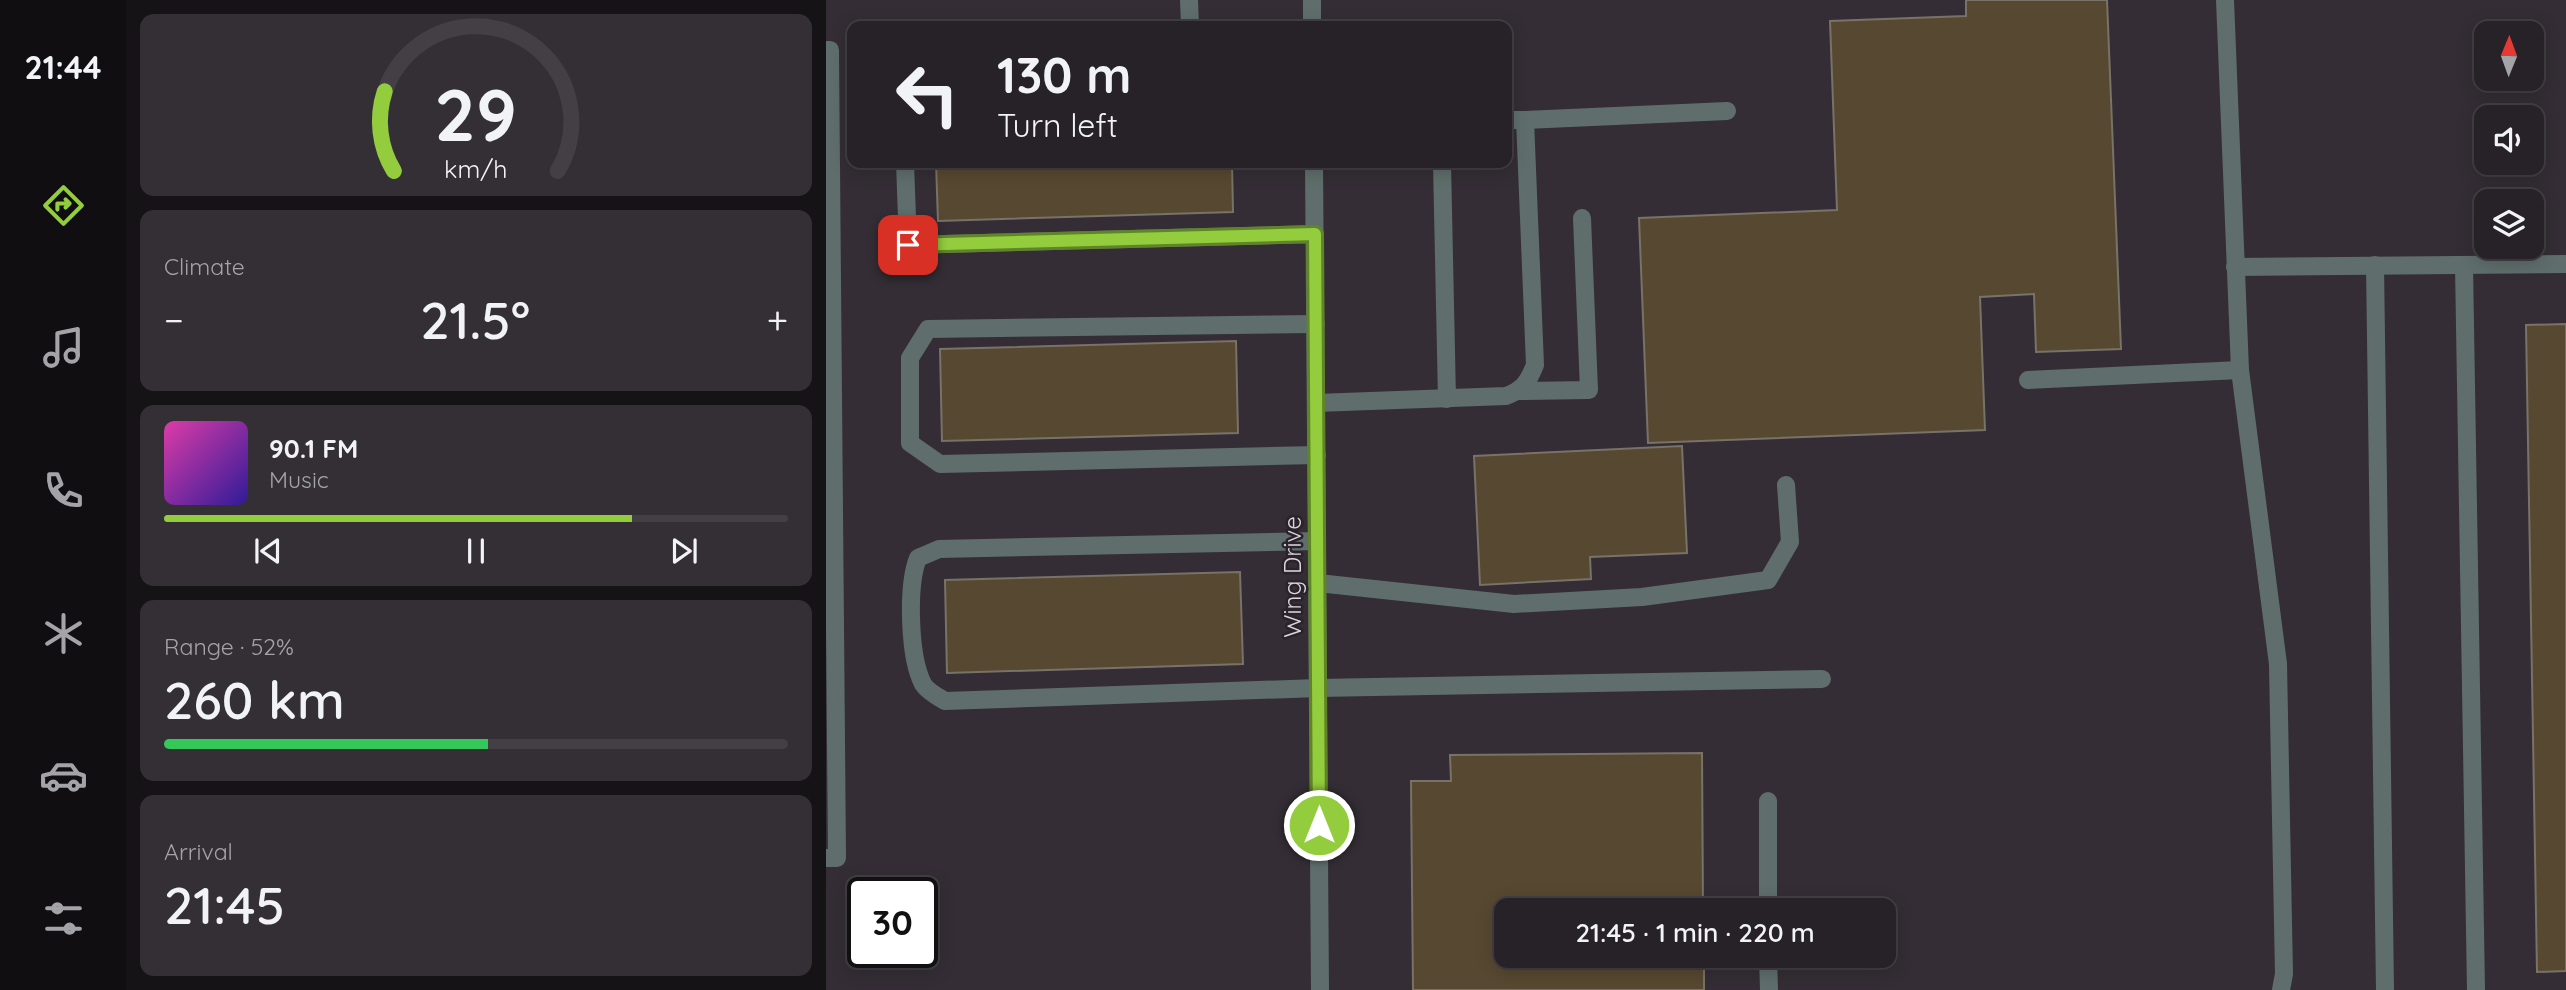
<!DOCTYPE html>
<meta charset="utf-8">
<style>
:root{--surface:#272228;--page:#332f34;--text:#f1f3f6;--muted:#a4a4a8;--line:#433f45;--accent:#93cc3d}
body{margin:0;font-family:Quicksand,sans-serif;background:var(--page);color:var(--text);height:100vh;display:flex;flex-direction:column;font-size:26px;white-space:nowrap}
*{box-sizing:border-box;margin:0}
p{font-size:23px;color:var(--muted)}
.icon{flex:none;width:38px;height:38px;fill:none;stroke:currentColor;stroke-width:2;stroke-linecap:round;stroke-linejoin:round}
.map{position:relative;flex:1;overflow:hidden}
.details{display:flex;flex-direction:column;gap:14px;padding:14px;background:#151316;width:700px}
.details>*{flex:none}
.banner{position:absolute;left:21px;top:21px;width:665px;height:147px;border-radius:14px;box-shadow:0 4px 18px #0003,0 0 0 2px var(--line);background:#272228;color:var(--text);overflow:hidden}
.needle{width:46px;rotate:1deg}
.buttons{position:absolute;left:1648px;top:21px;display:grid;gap:14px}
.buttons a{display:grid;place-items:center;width:70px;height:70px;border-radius:14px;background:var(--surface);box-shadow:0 4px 18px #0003,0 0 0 2px var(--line);font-size:35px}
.speed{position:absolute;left:21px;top:877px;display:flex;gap:14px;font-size:35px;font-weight:700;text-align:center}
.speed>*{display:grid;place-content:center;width:91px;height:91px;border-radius:50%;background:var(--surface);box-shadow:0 4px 18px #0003,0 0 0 2px var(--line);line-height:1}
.speed .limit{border:4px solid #111;border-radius:10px;background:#fff;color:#111}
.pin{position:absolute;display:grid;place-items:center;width:60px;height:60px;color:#fff;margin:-30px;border-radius:14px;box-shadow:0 4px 10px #0006}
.me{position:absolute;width:77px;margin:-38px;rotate:0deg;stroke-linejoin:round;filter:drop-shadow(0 0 5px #0008)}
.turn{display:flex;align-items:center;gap:24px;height:147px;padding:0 35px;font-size:32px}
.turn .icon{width:91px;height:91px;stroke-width:2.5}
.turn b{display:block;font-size:49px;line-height:60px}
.big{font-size:52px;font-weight:600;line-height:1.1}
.details .tile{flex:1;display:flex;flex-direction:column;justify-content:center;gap:10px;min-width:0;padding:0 24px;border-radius:14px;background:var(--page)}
.details .dial{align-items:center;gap:0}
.dial svg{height:182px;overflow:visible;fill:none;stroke:var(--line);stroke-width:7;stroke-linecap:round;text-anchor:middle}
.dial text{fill:var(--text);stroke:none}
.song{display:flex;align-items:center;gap:21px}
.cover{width:84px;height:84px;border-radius:10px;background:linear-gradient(135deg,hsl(320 70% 55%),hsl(250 70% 35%))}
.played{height:7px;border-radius:4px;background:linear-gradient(90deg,var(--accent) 75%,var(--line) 75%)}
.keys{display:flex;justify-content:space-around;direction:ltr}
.heat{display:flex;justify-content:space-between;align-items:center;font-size:38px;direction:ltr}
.charge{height:10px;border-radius:5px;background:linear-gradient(90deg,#34c759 52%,var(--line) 0)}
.trip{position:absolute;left:668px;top:898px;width:402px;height:70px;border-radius:14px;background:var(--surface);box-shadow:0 4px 18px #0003,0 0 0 2px var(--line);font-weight:600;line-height:70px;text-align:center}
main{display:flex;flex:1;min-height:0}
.tab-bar{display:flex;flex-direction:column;width:126px;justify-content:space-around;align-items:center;background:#100e10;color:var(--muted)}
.tab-bar .icon{width:49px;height:49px}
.tab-bar .current{color:var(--accent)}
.tab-bar b{font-size:32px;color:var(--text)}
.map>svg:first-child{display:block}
.building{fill:#574831;stroke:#797268;stroke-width:2}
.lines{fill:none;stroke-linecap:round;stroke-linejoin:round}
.minor{stroke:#5f6e6c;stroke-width:18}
.route-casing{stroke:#608528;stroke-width:18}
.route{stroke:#93cc3d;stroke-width:12}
.labels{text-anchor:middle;stroke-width:5;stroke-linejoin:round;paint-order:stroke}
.street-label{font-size:24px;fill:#dbd6dc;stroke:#2a232b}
</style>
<main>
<nav class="tab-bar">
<b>21:44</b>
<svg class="icon current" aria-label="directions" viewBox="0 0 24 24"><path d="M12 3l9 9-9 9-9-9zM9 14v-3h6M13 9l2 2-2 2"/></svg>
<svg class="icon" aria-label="music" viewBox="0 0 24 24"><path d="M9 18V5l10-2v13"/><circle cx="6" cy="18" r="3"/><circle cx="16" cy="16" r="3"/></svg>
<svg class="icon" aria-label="phone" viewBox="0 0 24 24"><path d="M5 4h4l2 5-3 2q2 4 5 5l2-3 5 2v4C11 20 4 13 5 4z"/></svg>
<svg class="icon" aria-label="climate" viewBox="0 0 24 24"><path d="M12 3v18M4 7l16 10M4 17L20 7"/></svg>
<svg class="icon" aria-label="car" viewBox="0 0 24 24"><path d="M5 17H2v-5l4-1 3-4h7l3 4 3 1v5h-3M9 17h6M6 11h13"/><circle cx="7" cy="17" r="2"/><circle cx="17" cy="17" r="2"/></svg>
<svg class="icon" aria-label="filters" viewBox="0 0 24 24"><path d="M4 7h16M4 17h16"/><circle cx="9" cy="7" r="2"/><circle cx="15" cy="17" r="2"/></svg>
</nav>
<section class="details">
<div class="tile dial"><svg viewBox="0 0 100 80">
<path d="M14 69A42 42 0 1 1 86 69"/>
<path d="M14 69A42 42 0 0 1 10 34" stroke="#93cc3d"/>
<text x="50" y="56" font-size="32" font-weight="700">29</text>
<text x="50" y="72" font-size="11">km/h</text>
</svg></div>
<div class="tile"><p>Climate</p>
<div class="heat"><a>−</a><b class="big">21.5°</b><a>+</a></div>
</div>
<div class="tile">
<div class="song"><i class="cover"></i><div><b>90.1 FM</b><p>Music</p></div></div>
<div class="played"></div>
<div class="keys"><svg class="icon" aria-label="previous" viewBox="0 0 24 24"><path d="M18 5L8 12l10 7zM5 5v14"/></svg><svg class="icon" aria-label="pause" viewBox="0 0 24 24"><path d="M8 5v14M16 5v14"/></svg><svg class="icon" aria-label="next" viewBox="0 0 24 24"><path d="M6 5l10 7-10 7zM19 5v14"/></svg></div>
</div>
<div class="tile"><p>Range · 52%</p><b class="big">260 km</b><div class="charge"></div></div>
<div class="tile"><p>Arrival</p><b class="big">21:45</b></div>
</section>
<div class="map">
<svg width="1740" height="990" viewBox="0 0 1740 990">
<rect width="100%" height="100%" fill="#342d35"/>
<!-- building -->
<g class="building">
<path d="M1140,0H1281L1295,349L1210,352L1208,294L1154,297L1159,430L822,443L813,218L1011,210L1004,21L1140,16Z"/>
<path d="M110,163H406L407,212L112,221Z"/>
<path d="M1740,324V971L1711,972L1700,325Z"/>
<path d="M410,341L412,433L116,441L114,349Z"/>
<path d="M856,446L861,553L764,557L765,579L654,585L648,456Z"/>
<path d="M414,572L417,664L121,673L119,580Z"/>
<path d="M876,753L877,910H681V956H878V990H587L585,781H625L624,755Z"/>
</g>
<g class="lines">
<!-- minor -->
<g class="minor">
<path d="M363,0L364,26"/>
<path d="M486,0V26"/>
<path d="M1399,0L1414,370L1452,664L1458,974L1455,990"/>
<path d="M0,50H4L11,858H0"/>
<path d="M699,120L901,111"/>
<path d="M79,163L82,245L489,234"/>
<path d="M488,163L494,990"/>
<path d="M616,163L621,399"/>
<path d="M1549,265L1559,990"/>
<path d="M1638,265L1650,990"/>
<path d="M1409,267L1740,264"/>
<path d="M490,324L102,329L84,358V443L114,464L491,455"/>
<path d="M1202,380L1414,370"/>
<path d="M694,391L763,390L756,218"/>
<path d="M490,403L680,396C697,390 702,382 709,365L699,120H681"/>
<path d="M491,541L113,549L92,558C81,586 83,657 97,684C101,691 112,697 119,701L492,688L996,679"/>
<path d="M492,583L688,604L816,597L942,580L964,542L960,485"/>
<path d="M942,801V910"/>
<path d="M942,956L943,990"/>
</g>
</g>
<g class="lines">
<defs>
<path id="route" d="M82,245L489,234L493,825"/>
</defs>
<!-- route casing -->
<use href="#route" class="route-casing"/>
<!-- route -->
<use href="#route" class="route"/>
</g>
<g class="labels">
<!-- street labels -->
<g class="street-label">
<text transform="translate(467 577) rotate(-90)" y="8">Wing Drive</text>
</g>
</g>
</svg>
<div class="buttons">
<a><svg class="needle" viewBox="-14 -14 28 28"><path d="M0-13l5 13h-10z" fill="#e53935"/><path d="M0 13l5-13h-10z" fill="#a4a4a8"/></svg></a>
<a><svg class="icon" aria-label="sound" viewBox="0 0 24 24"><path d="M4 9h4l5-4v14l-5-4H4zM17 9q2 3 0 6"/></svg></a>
<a><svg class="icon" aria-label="layers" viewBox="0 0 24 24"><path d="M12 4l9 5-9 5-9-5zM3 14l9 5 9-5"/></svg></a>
</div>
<div class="speed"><div class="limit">30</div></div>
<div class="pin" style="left:82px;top:245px;background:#d93025"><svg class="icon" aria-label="arrive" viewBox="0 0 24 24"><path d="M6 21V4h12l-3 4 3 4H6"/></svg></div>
<svg class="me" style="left:493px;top:825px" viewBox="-20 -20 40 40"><circle r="17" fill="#93cc3d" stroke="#fff" stroke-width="3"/><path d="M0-11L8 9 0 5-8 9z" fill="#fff"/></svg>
<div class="trip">21:45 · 1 min · 220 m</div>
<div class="banner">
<div class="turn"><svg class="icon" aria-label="left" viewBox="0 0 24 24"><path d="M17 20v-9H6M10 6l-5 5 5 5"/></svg><div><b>130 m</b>Turn left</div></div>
</div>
</div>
</main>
